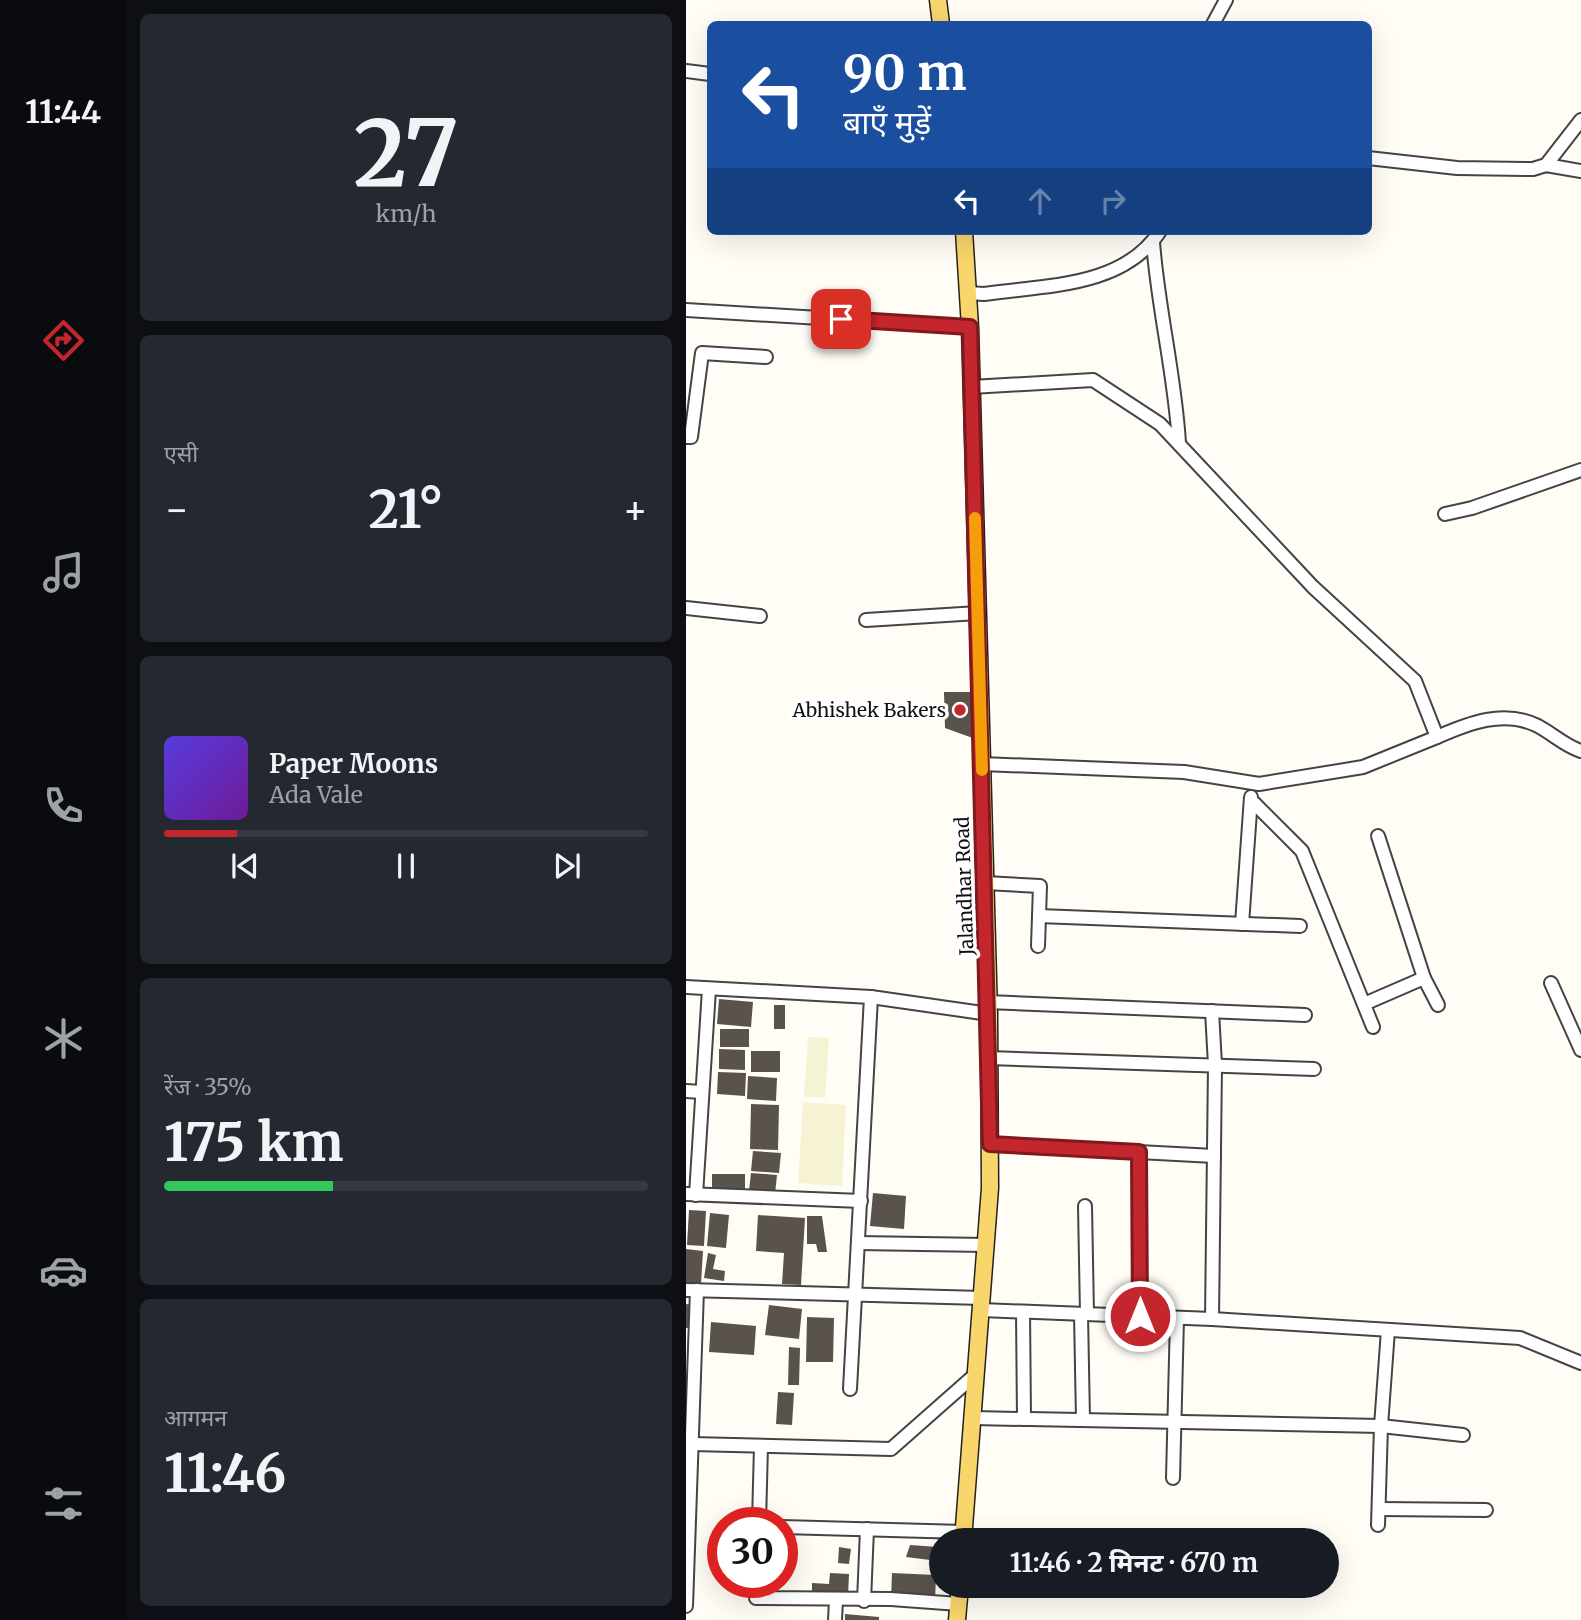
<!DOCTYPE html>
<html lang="hi">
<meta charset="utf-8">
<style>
:root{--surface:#171b24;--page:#242831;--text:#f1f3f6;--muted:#9ea1a6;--line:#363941;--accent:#c4262e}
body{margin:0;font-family:Merriweather,"Noto Sans Devanagari",serif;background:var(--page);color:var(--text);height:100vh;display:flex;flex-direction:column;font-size:26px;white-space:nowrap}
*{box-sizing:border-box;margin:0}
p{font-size:23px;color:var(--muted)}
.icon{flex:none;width:38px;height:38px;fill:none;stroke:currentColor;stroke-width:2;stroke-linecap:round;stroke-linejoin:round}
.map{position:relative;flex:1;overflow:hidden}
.panel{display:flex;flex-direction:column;gap:14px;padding:14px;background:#0d0f14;width:560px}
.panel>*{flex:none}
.hud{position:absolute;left:21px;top:21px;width:665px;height:214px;border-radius:10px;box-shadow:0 7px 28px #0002;background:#1a4fa0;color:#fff;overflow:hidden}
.speed{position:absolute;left:21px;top:1507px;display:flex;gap:14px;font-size:35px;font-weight:700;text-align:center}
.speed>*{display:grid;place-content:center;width:91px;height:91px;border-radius:50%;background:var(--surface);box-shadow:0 7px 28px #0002;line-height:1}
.speed .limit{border:10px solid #d22;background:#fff;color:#111}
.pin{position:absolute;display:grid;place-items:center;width:60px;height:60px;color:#fff;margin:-30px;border-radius:14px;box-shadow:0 4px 10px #0006}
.me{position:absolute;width:77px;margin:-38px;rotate:0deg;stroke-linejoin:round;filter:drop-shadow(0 0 5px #0008)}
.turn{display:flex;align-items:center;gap:24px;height:147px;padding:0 21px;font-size:32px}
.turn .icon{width:91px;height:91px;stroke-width:2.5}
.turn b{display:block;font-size:49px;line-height:60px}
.lanes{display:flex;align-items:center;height:66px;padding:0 21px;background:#0003;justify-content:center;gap:35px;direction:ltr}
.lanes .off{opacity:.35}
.big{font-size:52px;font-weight:700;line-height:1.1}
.panel .card{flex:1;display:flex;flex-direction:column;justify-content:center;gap:10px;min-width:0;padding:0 24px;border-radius:10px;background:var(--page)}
.panel .dial{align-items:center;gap:0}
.dial b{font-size:91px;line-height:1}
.song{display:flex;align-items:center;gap:21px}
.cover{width:84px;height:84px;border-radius:10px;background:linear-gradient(135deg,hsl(250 70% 55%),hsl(280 70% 35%))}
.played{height:7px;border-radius:4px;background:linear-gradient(90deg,var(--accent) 15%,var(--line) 15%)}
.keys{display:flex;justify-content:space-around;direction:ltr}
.heat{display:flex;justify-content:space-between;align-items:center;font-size:38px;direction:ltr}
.charge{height:10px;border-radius:5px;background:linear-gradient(90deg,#34c759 35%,var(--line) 0)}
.trip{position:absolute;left:243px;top:1528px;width:410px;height:70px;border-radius:35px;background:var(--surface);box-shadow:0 7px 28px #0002;font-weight:700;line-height:70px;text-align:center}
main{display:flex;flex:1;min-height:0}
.menu{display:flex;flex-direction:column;width:126px;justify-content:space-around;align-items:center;background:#090b0e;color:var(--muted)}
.menu .icon{width:49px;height:49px}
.menu .current{color:var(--accent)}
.menu b{font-size:32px;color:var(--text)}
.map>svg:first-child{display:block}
.farmland{fill:#f6f3d4}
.building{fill:#5a524d}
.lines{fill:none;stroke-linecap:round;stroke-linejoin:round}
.minor-casing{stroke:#444;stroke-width:16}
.major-casing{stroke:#222;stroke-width:19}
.minor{stroke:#fff;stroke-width:12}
.major{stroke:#f9d66b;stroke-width:16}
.route-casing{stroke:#7f191e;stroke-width:18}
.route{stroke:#c4262e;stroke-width:12}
.slow{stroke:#f59e0b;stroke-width:12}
.poi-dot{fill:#c4262e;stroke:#fff;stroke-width:2.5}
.labels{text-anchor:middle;stroke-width:7;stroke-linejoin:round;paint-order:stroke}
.poi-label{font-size:19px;fill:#111;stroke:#fff;text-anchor:end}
.street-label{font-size:19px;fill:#111;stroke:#fff}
</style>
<main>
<nav class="menu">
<b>11:44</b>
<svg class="icon current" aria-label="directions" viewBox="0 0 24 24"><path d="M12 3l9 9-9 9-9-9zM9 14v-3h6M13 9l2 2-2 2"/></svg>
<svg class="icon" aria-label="music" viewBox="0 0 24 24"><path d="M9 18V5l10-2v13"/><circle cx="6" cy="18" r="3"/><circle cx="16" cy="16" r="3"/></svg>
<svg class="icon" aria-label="phone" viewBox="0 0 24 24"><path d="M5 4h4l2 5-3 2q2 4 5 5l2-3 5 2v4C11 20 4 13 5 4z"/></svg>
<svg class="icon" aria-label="climate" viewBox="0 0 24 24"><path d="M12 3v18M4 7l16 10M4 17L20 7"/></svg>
<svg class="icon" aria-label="car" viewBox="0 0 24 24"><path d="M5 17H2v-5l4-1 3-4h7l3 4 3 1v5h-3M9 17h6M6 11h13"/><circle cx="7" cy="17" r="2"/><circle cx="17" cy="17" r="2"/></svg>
<svg class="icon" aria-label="filters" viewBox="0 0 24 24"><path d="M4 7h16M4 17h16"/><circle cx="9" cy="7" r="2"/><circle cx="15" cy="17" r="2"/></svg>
</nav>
<section class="panel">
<div class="card dial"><b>27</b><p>km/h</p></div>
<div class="card"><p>एसी</p>
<div class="heat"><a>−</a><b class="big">21°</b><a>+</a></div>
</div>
<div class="card">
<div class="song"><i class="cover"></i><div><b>Paper Moons</b><p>Ada Vale</p></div></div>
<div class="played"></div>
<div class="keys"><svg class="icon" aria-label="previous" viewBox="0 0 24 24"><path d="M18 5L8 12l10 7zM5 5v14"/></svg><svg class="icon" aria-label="pause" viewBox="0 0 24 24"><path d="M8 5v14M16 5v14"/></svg><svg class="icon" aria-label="next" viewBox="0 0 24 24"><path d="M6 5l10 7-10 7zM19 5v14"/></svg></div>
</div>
<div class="card"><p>रेंज · 35%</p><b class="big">175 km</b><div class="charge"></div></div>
<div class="card"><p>आगमन</p><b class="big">11:46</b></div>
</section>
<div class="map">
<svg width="895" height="1620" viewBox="0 0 895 1620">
<rect width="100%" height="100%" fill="#fffdf5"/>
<!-- farmland -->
<g class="farmland">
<path d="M122,1037L143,1038L139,1098L118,1097Z"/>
<path d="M117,1102L160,1105L156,1186L112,1183Z"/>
</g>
<!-- building -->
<g class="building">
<path d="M258,692H288L295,741L259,728Z"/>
<path d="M33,999L67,1002L65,1027L31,1024Z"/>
<rect x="88" y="1005" width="11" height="24"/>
<rect x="34" y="1029" width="29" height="18"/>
<path d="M33,1049L59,1050V1070L33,1069Z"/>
<rect x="65" y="1051" width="29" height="21"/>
<path d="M32,1072L60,1073L59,1096L31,1094Z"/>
<path d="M62,1076L91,1078L90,1101L61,1099Z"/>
<path d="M65,1104L93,1105L92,1150L64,1149Z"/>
<path d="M67,1151L95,1153L93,1173L65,1171Z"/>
<path d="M65,1173L91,1175L89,1194L63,1191Z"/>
<path d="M26,1174H59V1192L26,1191Z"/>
<path d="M187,1193L220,1196L218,1229L184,1226Z"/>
<path d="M3,1210L20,1211L18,1246L1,1245Z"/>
<path d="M24,1213L43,1215L40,1248L21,1246Z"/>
<path d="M72,1215L119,1218L115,1285L96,1284L98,1253L70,1251Z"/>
<path d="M121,1216H136L141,1252H132L130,1244H121Z"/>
<path d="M0,1249L17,1251L15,1284L0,1283Z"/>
<path d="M22,1253L30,1255L27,1269L39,1271L38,1281L18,1278Z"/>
<path d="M0,1304L7,1305V1328H0Z"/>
<path d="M83,1305L116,1309L113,1339L79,1335Z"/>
<path d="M121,1317L148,1318L147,1362H120Z"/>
<path d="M25,1322L70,1326L68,1355L23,1352Z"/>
<path d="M103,1347L114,1348L113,1385H102Z"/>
<path d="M92,1392L108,1393L106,1425L90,1424Z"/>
<path d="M224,1545L252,1547V1561L220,1557Z"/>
<path d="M153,1547L165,1549L163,1564L152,1563Z"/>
<path d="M144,1573L163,1574L162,1597L126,1596V1583L143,1584Z"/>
<path d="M206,1573L250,1575L249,1601L205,1599Z"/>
<path d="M159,1614L193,1617V1620H159Z"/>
</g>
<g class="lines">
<defs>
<g id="minor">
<path d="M527,24L540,0"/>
<path d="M0,71L24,74"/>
<path d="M682,158L771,168L847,169L860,165L895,120"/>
<path d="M860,165L895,171"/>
<path d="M467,242C472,309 489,375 493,443"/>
<path d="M282,293L298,294C359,285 437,288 474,231"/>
<path d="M0,310L284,327"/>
<path d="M285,387L407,380L474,424L627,587L729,681L751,737L677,767L573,784L498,772L296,764"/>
<path d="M0,437H5L16,353L80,357"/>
<path d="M759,514L786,508L895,470"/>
<path d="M0,608L74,616"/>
<path d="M180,620L292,613"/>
<path d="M751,737C783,723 818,709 852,726C867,734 879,746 895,751"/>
<path d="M565,800L616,851L687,1027"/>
<path d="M692,836L738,978L752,1005"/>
<path d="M299,883L354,886L352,946"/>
<path d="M353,916L614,926"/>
<path d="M556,924L565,797"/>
<path d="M865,983L895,1050"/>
<path d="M0,987L185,997L303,1014"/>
<path d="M302,1002L619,1015"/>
<path d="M678,1004L738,978"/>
<path d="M303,1058L628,1069"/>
<path d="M0,1091L16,1092"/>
<path d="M304,1144L528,1156"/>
<path d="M453,1152L454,1316"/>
<path d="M0,1194L175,1201"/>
<path d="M10,1195L23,989"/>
<path d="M399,1206L401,1314"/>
<path d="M172,1243L300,1245"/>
<path d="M0,1290L296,1298"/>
<path d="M295,1310L526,1319L834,1338L895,1363"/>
<path d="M337,1312L338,1419"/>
<path d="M395,1314L397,1420"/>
<path d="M526,1319L529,1065L526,1011"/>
<path d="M164,1389L185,997"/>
<path d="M287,1418L695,1426L777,1435"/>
<path d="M6,1444L205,1449L290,1374"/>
<path d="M487,1478L491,1318"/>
<path d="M693,1509L800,1510"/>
<path d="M73,1522L75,1446"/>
<path d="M692,1525L695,1426L702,1330"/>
<path d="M96,1527L278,1532"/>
<path d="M71,1582L70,1598L205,1599L273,1604"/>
<path d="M178,1601L181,1529"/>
<path d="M0,1606L11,1290"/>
<path d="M149,1620L150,1600"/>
</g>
<g id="major">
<path d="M252,0L255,24"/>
<path d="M277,1540L304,1188L303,1014L284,327L278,231"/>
<path d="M271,1620L274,1586"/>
</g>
</defs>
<!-- minor casing -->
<use href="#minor" class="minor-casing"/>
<!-- major casing -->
<use href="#major" class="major-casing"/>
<!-- minor -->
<use href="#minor" class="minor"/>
<!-- major -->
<use href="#major" class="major"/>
</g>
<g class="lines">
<defs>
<path id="route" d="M155,319L284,327L304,1144L453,1152L454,1316"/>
</defs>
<!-- route casing -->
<use href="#route" class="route-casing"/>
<!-- route -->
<use href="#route" class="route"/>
<!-- slow -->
<path class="slow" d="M289,518L296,770"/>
</g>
<!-- markers -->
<circle class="poi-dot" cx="274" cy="710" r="7"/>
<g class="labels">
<!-- poi labels -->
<g class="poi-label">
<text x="260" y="717">Abhishek Bakers</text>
</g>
<!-- street labels -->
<g class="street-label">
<text transform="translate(278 886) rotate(-92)" y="7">Jalandhar Road</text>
</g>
</g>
</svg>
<div class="speed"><div class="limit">30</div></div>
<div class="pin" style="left:155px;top:319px;background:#d93025"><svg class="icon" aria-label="arrive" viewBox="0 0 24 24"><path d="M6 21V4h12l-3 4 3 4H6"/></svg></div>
<svg class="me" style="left:454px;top:1316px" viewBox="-20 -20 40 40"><circle r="17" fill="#c4262e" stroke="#fff" stroke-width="3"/><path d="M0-11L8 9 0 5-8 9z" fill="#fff"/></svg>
<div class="trip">11:46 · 2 मिनट · 670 m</div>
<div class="hud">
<div class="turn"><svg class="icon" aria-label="left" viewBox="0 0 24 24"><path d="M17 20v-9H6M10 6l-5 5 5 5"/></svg><div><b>90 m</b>बाएँ मुड़ें</div></div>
<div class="lanes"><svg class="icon" aria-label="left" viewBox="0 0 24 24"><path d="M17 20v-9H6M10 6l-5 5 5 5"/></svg><svg class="icon off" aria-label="ahead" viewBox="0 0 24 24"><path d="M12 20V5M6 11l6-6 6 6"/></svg><svg class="icon off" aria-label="right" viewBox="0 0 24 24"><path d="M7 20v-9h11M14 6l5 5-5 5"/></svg></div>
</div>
</div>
</main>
